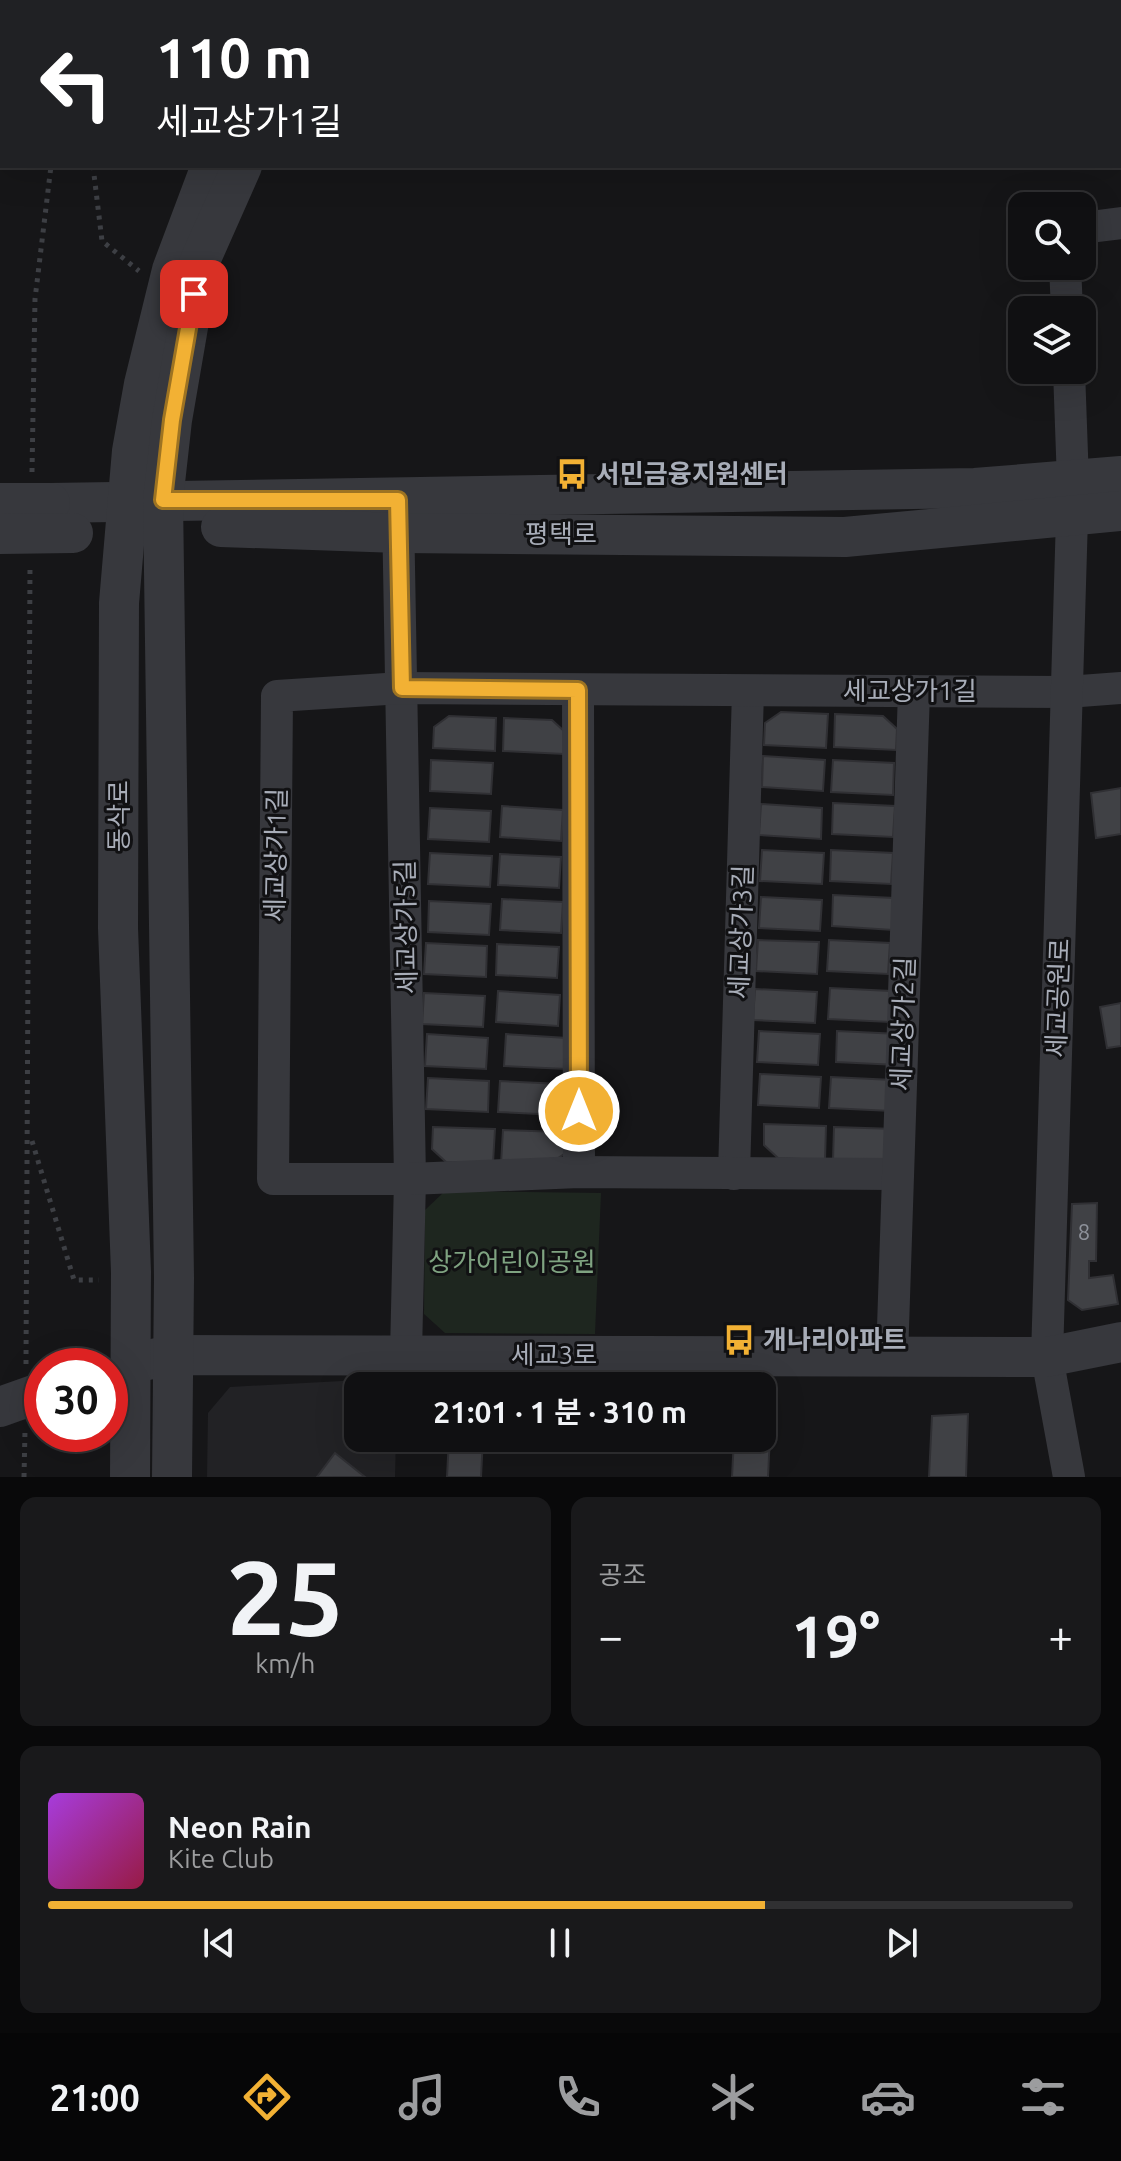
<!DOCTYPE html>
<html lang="ko">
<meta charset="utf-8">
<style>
:root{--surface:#101012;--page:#19191b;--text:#f1f3f6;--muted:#9c9d9f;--line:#303032;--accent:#f2b134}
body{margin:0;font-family:Ubuntu,"Noto Sans KR",sans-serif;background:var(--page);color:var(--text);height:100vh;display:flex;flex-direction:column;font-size:30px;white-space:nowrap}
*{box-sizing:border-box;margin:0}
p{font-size:26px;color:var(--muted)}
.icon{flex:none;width:44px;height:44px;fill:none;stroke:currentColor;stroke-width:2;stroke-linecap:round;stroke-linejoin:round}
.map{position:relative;height:1477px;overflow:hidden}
.drawer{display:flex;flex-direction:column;gap:20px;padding:20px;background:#09090a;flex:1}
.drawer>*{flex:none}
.banner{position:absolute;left:0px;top:0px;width:1122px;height:168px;box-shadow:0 8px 32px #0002,0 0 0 2px var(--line);background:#202124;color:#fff;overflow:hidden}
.controls{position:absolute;left:1008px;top:192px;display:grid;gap:16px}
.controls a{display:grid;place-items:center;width:88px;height:88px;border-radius:16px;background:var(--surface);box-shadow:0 8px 32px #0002,0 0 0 2px var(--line);font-size:40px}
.speed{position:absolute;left:24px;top:1348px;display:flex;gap:16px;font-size:40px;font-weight:700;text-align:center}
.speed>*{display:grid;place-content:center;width:104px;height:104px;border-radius:50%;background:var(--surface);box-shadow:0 8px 32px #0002,0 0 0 2px var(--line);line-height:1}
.speed .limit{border:12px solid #d22;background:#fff;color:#111}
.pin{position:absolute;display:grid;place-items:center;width:68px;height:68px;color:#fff;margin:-34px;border-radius:16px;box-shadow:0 4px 12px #0006}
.me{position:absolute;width:88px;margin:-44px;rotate:0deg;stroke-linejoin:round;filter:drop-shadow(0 0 6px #0008)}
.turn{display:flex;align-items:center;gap:28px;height:168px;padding:0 24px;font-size:36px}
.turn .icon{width:104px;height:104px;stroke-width:2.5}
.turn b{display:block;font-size:56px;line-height:68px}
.big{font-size:60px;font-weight:600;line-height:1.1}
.drawer .widget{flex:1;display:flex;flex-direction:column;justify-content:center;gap:12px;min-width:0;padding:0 28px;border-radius:16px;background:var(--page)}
.drawer .dial{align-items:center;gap:0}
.dial b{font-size:104px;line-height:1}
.song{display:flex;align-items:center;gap:24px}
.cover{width:96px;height:96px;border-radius:12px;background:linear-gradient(135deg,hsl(280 70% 55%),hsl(340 70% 35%))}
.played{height:8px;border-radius:4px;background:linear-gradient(90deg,var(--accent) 70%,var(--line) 70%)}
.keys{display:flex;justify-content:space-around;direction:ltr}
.heat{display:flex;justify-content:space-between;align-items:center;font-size:44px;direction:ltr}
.drawer .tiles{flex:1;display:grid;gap:20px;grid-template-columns:1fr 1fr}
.widget:last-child{grid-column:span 2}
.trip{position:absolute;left:344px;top:1372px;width:432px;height:80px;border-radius:16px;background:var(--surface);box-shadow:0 8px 32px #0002,0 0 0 2px var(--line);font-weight:600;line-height:80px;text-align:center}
.tab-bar{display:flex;height:128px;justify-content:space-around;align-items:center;background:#060607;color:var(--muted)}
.tab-bar .icon{width:56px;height:56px}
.tab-bar .active{color:var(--accent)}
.tab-bar b{font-size:36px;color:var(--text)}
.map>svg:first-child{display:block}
.built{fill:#222225}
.green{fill:#1e261f}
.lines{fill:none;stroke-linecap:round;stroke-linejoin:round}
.stream{stroke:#2c353c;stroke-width:8}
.building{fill:#404145;stroke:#303034;stroke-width:2}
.path{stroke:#3d3f44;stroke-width:5;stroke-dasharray:4 6;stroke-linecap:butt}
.minor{stroke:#37383d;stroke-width:32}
.tertiary{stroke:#37383d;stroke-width:40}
.rail{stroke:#4a4c52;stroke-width:6;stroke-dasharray:10 8;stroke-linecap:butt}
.tertiary-bridge{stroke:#37383d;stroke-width:40}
.route-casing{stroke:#9d7322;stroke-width:20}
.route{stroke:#f2b134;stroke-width:14}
.labels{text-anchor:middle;stroke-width:6;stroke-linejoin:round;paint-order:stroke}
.number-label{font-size:22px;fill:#8e929b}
.poi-label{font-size:26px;font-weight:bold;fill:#a8adb8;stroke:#111113;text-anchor:start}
.street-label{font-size:26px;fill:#a8adb8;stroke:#111113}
.park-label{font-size:26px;fill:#7fa381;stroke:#111113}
</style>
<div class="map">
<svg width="1121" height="1477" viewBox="0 0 1121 1477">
<rect width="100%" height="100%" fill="#161618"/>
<!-- built -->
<path class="built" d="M397,1378V1386H358V1438H396L395,1477H207L208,1413L230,1387Z"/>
<!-- green -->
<path class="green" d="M445,1191L601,1193L595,1334L445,1333L424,1314L425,1210Z"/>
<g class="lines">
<!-- stream -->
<g class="stream">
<path d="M49,2V0"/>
<path d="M0,120L2,116"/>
</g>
</g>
<!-- building -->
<g class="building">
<path d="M781,712L828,714L826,748L764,745L765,723Z"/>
<path d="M835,714L883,716L897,729L896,750L834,747Z"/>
<path d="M449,716L496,718L495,751L433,748L434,727Z"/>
<path d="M504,718L552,720L566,733L564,754L503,751Z"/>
<path d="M763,756L825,760L823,791L762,787Z"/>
<path d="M431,760L493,763L491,794L430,791Z"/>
<path d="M833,760L894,763L893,795L831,792Z"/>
<path d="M1121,788V834L1096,838L1091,793Z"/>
<path d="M833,803L895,806L893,837L832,834Z"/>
<path d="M761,804L822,808L821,839L759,835Z"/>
<path d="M502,806L563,810L561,841L500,837Z"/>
<path d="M430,808L491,811L489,842L428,839Z"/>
<path d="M762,850L824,853L822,884L760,881Z"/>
<path d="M831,850L893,853L891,884L830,881Z"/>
<path d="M430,853L492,856L490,887L428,884Z"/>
<path d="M500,854L561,857L559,888L498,885Z"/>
<path d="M833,895L894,898L893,930L832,926Z"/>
<path d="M761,897L822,900L820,931L759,928Z"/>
<path d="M502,899L563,902L561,933L500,930Z"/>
<path d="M429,901L491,904L489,935L428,932Z"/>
<path d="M758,940L819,942L817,974L756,971Z"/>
<path d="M829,940L890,943L888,974L827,971Z"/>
<path d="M426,943L487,946L486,977L424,974Z"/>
<path d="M497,944L559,947L557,978L496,975Z"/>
<path d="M830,988L891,991L890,1022L828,1019Z"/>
<path d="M755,989L817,992L815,1023L753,1020Z"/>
<path d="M498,991L560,995L558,1026L496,1022Z"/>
<path d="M424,993L485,996L483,1027L422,1024Z"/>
<path d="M1121,1003V1046L1107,1048L1100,1007Z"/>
<path d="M759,1031L820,1034L818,1065L757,1062Z"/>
<path d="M837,1031L899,1034L897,1065L836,1062Z"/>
<path d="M427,1034L488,1038L486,1069L425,1066Z"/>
<path d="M506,1034L567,1038L566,1069L504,1066Z"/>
<path d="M760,1074L821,1077L819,1108L758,1105Z"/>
<path d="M831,1077L893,1080L891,1111L829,1108Z"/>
<path d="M428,1078L489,1081L488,1112L426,1109Z"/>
<path d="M500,1081L561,1084L559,1115L498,1112Z"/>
<path d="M764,1124L826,1126L825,1160L778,1158L764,1145Z"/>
<path d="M433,1127L495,1129L493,1163L446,1162L432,1149Z"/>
<path d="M834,1127L896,1129L895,1150L880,1162L833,1160Z"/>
<path d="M503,1130L564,1132V1154L548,1165L501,1164Z"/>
<path d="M1097,1203L1096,1261H1089V1278L1113,1275L1118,1304L1082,1310L1068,1300L1072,1204Z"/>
<path d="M762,1414H771L768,1477H732L734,1438H762Z"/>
<path d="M968,1414L966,1477H929L932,1416Z"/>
<path d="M449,1438H483L481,1477H447Z"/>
<path d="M335,1453L365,1477H317Z"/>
</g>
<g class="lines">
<!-- path -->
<g class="path">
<path d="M112,2L113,0"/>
<path d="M93,166L102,241L139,271"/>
<path d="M32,472L35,299L51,166"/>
<path d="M32,1141L74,1280H99"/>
<path d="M26,1364L30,566"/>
<path d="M24,1477L25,1430"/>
</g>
<!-- minor -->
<g class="minor">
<path d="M1082,228L1121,223"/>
<path d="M1065,266L1067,310"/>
<path d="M1069,370L1073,482"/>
<path d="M398,511L410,1179L406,1354"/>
<path d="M578,690L579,1172"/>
<path d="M734,1174L748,691"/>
<path d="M898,1174L579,1172L410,1179H273L277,696L402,688L1067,692L1121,688"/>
<path d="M892,1358L914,691"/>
<path d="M1069,1477L1047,1357L1072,517"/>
</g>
<!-- tertiary -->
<g class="tertiary">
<path d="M278,2V0"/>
<path d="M314,2L315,0"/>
<path d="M50,503L975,488L1121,476"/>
<path d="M221,527L399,533L845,537L1121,511"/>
<path d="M147,1360L174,1355L1047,1357L1121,1342"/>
<path d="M130,1477L131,1272L118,928L119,603L132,451L144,384L172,270L211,166"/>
<path d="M172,1477L174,1278L163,500L172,420L199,263L242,166"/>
</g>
<!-- rail -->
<g class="rail">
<path d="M0,68H2"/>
<path d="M1120,109H1121"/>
</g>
<!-- tertiary-bridge -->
<g class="tertiary-bridge">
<path d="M0,503H50"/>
<path d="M0,534L73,533"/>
<path d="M0,1407L42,1392"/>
</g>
</g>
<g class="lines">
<defs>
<path id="route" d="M194,294L172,420L163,500H398L402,688L578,690L579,1111"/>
</defs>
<!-- route casing -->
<use href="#route" class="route-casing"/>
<!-- route -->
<use href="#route" class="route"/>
</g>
<!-- icons -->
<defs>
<symbol id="bus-bare" viewBox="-9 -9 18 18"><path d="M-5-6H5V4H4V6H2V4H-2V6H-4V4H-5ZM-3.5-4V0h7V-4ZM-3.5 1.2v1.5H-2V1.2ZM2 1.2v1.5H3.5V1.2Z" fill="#f2b134" stroke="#111113" stroke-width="2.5" paint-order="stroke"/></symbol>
</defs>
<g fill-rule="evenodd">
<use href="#bus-bare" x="550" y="452" width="44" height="44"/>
<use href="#bus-bare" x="717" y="1318" width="44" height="44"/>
</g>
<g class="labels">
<!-- number labels -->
<g class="number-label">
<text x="1084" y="1240">8</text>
</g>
<!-- poi labels -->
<g class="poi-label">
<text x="596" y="483">서민금융지원센터</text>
<text x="763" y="1349">개나리아파트</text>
</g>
<!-- street labels -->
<g class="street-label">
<text x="561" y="543">평택로</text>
<text x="910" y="700">세교상가1길</text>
<text transform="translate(119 816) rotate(-90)" y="9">동삭로</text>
<text transform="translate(276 855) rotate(-89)" y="9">세교상가1길</text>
<text transform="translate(406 927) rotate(-91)" y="9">세교상가5길</text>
<text transform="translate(741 932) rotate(-88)" y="9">세교상가3길</text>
<text transform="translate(1058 998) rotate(-88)" y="9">세교공원로</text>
<text transform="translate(903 1024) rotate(-88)" y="9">세교상가2길</text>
<text x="554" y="1364">세교3로</text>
</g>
<!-- park labels -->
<g class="park-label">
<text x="512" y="1271">상가어린이공원</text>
</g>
</g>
</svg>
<div class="controls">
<a><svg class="icon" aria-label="search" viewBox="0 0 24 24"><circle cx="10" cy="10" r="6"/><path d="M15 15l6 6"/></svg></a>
<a><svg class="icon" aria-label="layers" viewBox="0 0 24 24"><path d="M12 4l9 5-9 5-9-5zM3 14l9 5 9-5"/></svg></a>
</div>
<div class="speed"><div class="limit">30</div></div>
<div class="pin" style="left:194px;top:294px;background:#d93025"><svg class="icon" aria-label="arrive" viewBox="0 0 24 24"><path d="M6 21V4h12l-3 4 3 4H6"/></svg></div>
<svg class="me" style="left:579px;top:1111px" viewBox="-20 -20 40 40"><circle r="17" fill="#f2b134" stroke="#fff" stroke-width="3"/><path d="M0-11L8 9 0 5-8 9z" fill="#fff"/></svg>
<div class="trip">21:01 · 1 분 · 310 m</div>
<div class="banner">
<div class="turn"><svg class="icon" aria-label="left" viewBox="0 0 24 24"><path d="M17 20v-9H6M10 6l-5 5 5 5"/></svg><div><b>110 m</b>세교상가1길</div></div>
</div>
</div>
<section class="drawer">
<div class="tiles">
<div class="widget dial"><b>25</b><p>km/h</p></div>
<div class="widget"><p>공조</p>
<div class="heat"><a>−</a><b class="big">19°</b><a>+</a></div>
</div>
<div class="widget">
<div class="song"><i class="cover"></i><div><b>Neon Rain</b><p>Kite Club</p></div></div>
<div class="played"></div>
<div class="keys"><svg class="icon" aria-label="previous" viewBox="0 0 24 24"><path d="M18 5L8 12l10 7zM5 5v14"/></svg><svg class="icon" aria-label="pause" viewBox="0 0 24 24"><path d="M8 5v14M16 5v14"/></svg><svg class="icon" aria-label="next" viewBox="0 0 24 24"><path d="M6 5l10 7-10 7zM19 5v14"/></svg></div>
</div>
</div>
</section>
<nav class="tab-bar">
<b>21:00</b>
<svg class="icon active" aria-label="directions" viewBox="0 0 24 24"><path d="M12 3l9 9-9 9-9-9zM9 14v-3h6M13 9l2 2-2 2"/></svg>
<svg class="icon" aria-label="music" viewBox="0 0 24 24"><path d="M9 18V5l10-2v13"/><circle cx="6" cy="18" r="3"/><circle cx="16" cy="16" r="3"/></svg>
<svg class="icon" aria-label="phone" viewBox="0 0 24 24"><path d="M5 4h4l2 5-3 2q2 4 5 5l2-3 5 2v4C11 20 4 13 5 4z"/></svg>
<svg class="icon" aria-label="climate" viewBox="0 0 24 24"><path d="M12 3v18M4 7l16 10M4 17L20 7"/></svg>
<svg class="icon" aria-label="car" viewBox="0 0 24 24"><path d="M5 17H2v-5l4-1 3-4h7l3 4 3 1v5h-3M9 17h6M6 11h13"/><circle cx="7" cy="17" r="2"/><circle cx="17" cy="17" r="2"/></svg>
<svg class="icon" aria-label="filters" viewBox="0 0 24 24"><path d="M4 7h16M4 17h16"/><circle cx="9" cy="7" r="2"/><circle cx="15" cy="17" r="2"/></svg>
</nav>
